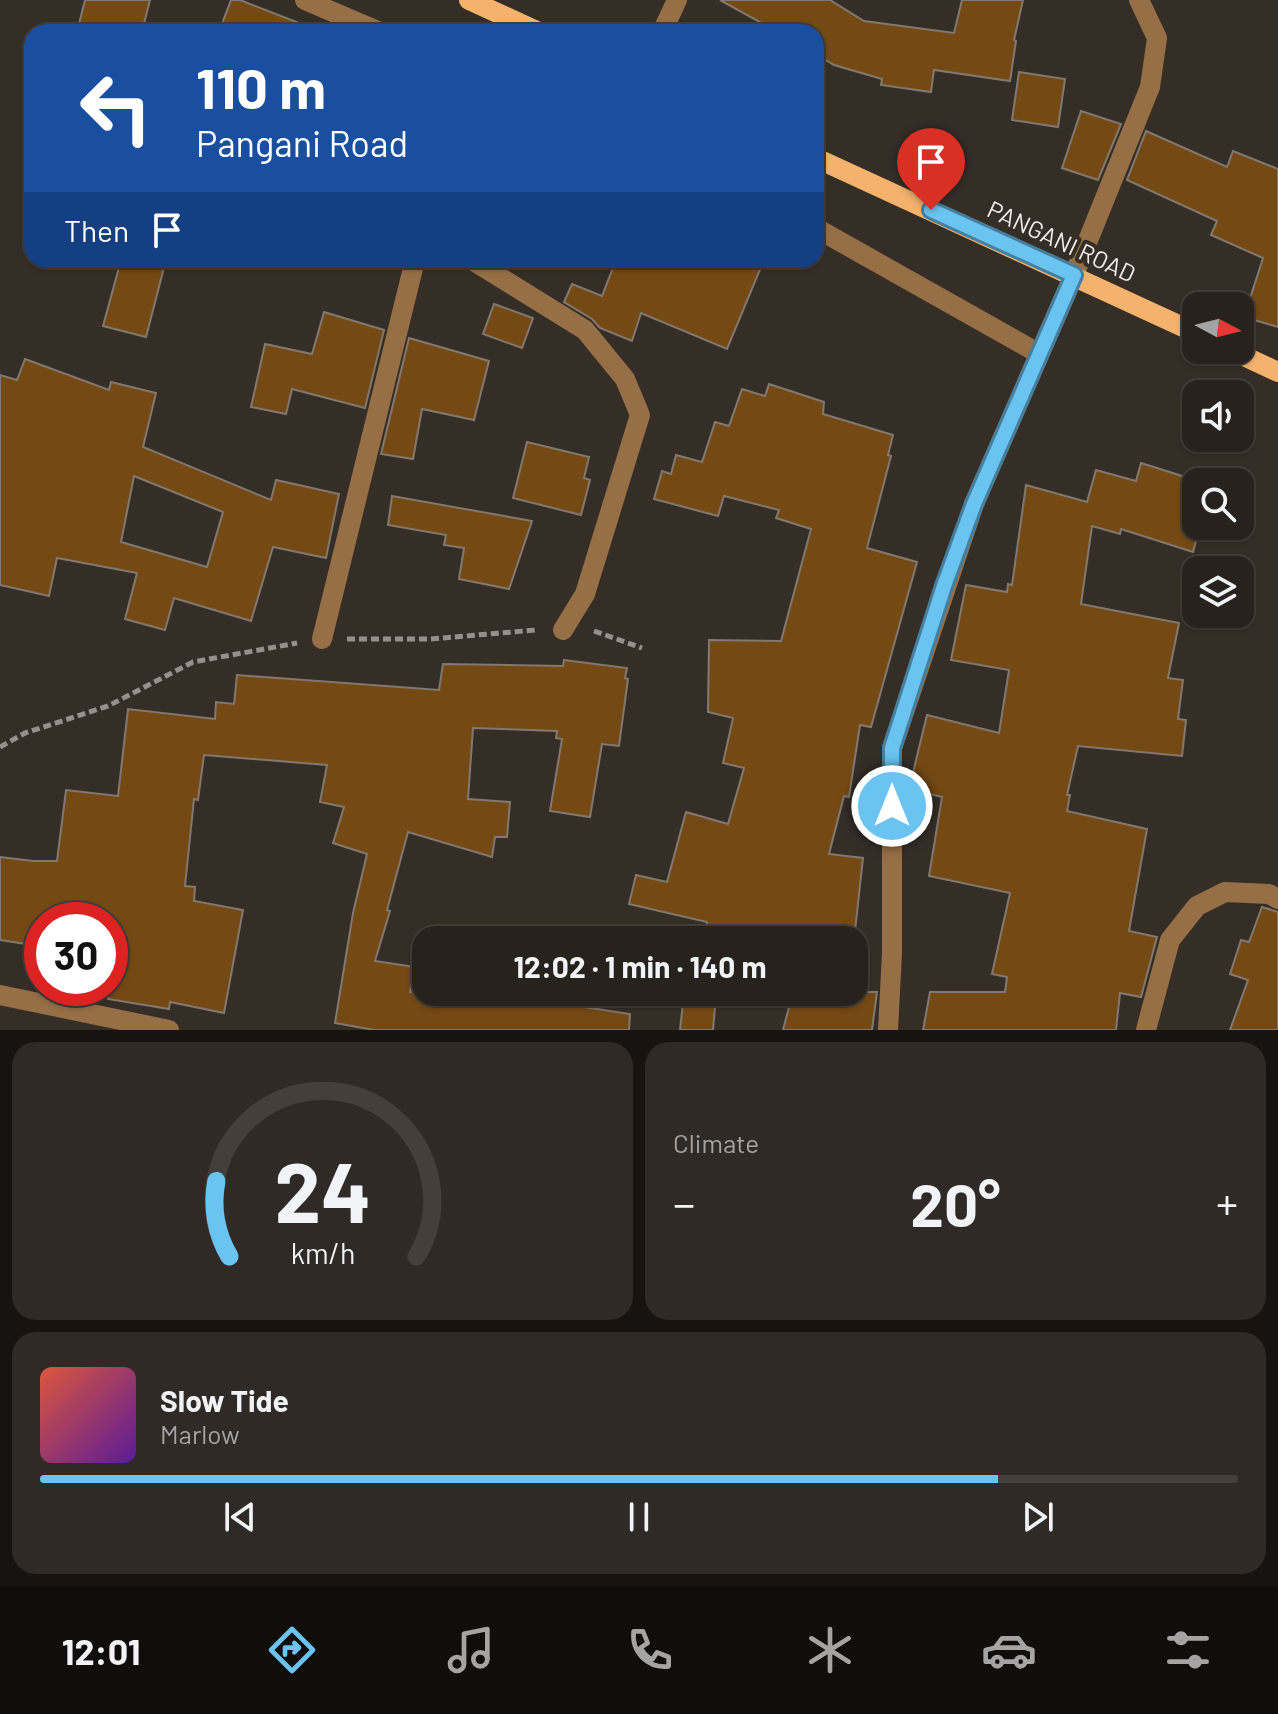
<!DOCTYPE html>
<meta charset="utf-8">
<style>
:root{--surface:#28221d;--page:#302a26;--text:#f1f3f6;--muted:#a5a4a4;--line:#443f3b;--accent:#6ac3f1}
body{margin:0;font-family:Barlow,sans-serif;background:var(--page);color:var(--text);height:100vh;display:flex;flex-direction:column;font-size:30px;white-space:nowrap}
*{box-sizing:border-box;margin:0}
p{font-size:26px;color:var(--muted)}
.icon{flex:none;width:44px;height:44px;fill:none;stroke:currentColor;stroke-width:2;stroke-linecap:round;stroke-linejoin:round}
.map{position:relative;height:1030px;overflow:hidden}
.drawer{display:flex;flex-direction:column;gap:12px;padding:12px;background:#161310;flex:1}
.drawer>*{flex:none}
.banner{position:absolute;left:24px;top:24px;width:800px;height:244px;border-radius:24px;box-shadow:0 2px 6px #0004,0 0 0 2px var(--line);background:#1a4fa0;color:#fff;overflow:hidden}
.needle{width:52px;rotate:97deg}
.fabs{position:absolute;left:1182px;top:292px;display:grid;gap:16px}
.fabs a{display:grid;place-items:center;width:72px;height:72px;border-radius:16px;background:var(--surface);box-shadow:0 2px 6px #0004,0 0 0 2px var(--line);font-size:40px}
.speed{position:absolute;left:24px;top:902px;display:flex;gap:16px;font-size:40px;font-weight:700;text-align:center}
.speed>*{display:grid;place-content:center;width:104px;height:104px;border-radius:50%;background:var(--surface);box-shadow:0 2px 6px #0004,0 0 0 2px var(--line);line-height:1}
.speed .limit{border:12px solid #d22;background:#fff;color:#111}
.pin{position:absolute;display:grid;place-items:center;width:68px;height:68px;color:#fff;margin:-82px -34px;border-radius:50% 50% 50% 0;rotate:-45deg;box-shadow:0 0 8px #0007}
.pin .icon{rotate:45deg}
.me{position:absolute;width:88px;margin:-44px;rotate:0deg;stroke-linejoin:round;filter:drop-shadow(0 0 6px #0008)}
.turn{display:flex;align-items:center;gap:28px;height:168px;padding:0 40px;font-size:36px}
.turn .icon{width:104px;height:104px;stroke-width:2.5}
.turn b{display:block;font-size:56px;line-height:68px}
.then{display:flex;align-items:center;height:76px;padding:0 40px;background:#0003;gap:16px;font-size:30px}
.big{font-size:60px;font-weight:700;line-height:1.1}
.drawer .widget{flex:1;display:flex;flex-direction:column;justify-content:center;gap:12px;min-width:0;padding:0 28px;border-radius:24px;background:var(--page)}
.drawer .dial{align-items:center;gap:0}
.dial svg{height:208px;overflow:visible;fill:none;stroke:var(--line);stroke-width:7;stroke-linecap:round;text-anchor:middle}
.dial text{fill:var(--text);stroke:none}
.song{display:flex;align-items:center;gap:24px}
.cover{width:96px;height:96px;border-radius:12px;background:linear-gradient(135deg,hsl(10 70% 55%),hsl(270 70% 35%))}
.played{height:8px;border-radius:4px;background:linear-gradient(90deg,var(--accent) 80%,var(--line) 80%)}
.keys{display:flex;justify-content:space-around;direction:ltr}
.heat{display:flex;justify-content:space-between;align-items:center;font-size:44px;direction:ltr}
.drawer .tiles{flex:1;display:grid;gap:12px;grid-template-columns:1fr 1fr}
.widget:last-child{grid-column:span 2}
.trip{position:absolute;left:412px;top:926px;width:456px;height:80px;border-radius:24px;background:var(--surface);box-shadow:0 2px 6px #0004,0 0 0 2px var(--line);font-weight:700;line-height:80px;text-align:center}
.tabs{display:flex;height:128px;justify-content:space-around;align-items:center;background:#100e0c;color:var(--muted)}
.tabs .icon{width:56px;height:56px}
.tabs .current{color:var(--accent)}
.tabs b{font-size:36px;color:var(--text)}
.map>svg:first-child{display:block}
.building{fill:#754914;stroke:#817970;stroke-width:2;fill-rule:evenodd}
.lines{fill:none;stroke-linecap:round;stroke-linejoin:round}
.path{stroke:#96908a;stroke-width:5;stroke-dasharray:8 4;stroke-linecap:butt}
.minor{stroke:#976f46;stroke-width:20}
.major{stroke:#f4b26d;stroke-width:20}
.route-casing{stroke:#457f9d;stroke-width:20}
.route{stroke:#6ac3f1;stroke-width:14}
.labels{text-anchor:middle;stroke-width:8;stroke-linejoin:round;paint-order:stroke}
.street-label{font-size:24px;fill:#f1ece7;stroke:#352e27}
</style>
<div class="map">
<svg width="1278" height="1030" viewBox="0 0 1278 1030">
<rect width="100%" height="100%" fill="#352e27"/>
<!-- building -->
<g class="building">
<path d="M85,0H150L142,32H77Z"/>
<path d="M231,0H240L317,30V32H219Z"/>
<path d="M720,0H830L864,21L954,33L962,0H1023L1014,40L1016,41L1010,81L934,70L931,92L881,85L882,79L834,65L816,54V32H778Z"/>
<path d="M1019,72L1065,79L1058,127L1012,120Z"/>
<path d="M1081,111L1121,124L1098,180L1062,168Z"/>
<path d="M1146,131L1227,167L1233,151L1278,169V327L1244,317L1263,258L1211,235L1217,221L1127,180Z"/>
<path d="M121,260H166L146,337L103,326Z"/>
<path d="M616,260H764L727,349L641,313L632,341L600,328L592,319L564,302L572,284L602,296Z"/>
<path d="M494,304L533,318L522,348L483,334Z"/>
<path d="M324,312L384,330L365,408L292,389L286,414L251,407L265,344L312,354Z"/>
<path d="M409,338L489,361L474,420L422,409L413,459L381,454Z"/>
<path d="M25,359L109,390L111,382L156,393L143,447L271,500L276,480L339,494L326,558L273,547L251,621L174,598L165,630L125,619L137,573L57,558L49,596L0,585V375L17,380ZM134,476L223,512L207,567L121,542Z"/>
<path d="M769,384L824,402L823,414L893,435L888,455L891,456L867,548L917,562L871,727L860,725L849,797L844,796L829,854L863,858L854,940H704L707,922L629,904L636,875L667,882L686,812L728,824L744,768L723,763L733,718L708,712L709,640L781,641L811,529L776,518L779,510L724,496L718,516L654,499L662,471L671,474L676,455L702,462L715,422L729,426L742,389L765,396Z"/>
<path d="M527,442L589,457L584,478L590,480L581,515L513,498Z"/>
<path d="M1141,463L1201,482H1196V526H1200L1193,552L1121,529L1120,534L1092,526L1081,604L1179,623L1168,678L1183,680L1178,719L1186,720L1182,756L1078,746L1067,795H1070L1067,811L1147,829L1129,931L1157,937L1141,997L1120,993L1116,1030H923L930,992H1005L1007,977L992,974L1010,893L929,876L942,797L909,789L927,715L999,733L1009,670L951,660L966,585L1007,592L1008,584L1012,585L1026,485L1087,502L1096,470L1136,481Z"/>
<path d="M392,496L532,521L509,589L459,579L464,548L444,545L446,535L388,525Z"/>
<path d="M564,660L627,668L625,678L628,679L619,746L602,744L590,817L550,811L562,739L556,738L557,731L473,728L468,799L510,802L507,837H495L492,857L408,832L387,910L390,911L375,961L415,967L410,992H547L545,1001L630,1014L629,1030H374L335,1023L353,913L367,854L333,843L344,807L320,802L327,765L204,755L198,800L194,799L185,886L195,887L194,901L243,910L224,1013L170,1002L169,1009L108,999L115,944L110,943V920H42L39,946L0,940V857L33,861H57L66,790L118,796L128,709L215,719L216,702L234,704L237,675L439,690L443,664L563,666Z"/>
<path d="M1262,907L1278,912V1030H1230L1248,980L1230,974L1241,940L1249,942Z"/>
<path d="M793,992H877L872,1030H783Z"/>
<path d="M684,993L716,996L713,1030H680Z"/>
</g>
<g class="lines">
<!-- path -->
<g class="path">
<path d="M594,631L642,648"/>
<path d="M347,639H430L536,630"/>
<path d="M0,747L25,733L108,706L193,662L297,643"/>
</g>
<!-- minor -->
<g class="minor">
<path d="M305,0L380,32"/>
<path d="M662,32L677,0"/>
<path d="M816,228L1038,353"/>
<path d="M472,260L585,330L625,379L640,415L585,594L563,630"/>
<path d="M322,639L415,260"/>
<path d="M0,995L169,1030"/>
<path d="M888,1030L892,953V748L974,504L1074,275L1150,87L1157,38L1139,0"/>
<path d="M1146,1030L1170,940L1197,906L1225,892L1269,894L1278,899"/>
</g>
<!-- major -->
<g class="major">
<path d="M469,0L539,32"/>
<path d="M816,158L1196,333"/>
<path d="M1231,350L1278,372"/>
</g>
</g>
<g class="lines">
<defs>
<path id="route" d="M892,806V748L944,586L974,504L1074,275L931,210"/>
</defs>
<!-- route casing -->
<use href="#route" class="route-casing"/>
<!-- route -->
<use href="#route" class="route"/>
</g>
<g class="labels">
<!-- street labels -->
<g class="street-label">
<text transform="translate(1061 242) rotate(25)" y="8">PANGANI ROAD</text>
</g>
</g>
</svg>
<div class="fabs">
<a><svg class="needle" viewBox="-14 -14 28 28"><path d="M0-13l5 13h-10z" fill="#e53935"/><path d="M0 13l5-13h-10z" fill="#a5a4a4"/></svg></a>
<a><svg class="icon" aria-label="sound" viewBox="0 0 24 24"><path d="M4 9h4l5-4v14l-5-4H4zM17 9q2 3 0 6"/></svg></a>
<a><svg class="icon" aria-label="search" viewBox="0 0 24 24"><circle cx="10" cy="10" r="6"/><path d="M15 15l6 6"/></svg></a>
<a><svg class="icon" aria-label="layers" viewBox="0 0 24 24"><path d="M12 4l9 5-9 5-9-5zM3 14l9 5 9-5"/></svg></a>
</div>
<div class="speed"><div class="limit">30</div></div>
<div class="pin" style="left:931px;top:210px;background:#d93025"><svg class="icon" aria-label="arrive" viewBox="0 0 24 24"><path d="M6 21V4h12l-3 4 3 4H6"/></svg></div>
<svg class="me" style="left:892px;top:806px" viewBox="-20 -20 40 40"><circle r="17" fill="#6ac3f1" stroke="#fff" stroke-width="3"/><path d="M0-11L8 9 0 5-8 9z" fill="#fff"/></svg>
<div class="trip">12:02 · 1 min · 140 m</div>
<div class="banner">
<div class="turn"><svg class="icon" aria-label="left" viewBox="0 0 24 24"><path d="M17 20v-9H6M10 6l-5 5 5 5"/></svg><div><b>110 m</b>Pangani Road</div></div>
<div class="then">Then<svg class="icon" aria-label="arrive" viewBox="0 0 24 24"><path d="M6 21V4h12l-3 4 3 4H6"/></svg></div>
</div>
</div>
<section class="drawer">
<div class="tiles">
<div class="widget dial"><svg viewBox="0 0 100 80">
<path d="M14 69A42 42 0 1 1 86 69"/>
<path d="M14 69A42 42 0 0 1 9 40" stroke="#6ac3f1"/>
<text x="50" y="56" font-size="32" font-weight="700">24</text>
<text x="50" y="72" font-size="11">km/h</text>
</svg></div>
<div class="widget"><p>Climate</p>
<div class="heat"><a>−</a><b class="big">20°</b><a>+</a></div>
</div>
<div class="widget">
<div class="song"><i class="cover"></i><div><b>Slow Tide</b><p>Marlow</p></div></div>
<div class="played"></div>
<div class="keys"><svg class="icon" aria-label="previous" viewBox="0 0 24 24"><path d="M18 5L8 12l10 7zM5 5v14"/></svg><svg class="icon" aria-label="pause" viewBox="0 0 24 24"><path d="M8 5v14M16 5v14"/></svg><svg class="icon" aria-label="next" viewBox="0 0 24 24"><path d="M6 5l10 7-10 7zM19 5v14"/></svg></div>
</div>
</div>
</section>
<nav class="tabs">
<b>12:01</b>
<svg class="icon current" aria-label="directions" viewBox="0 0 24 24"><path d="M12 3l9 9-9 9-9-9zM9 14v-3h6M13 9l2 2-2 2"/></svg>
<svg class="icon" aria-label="music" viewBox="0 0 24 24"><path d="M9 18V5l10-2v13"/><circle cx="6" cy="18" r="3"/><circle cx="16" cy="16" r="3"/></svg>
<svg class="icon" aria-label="phone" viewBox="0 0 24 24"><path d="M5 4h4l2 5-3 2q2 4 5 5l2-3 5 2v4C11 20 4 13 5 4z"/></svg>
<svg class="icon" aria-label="climate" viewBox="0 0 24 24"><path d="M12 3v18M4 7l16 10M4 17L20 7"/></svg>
<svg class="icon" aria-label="car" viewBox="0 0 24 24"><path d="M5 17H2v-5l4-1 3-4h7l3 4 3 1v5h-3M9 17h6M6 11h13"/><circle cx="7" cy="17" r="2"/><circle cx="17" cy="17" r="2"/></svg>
<svg class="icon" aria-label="filters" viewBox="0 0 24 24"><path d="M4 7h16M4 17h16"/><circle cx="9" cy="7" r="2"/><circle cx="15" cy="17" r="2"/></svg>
</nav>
